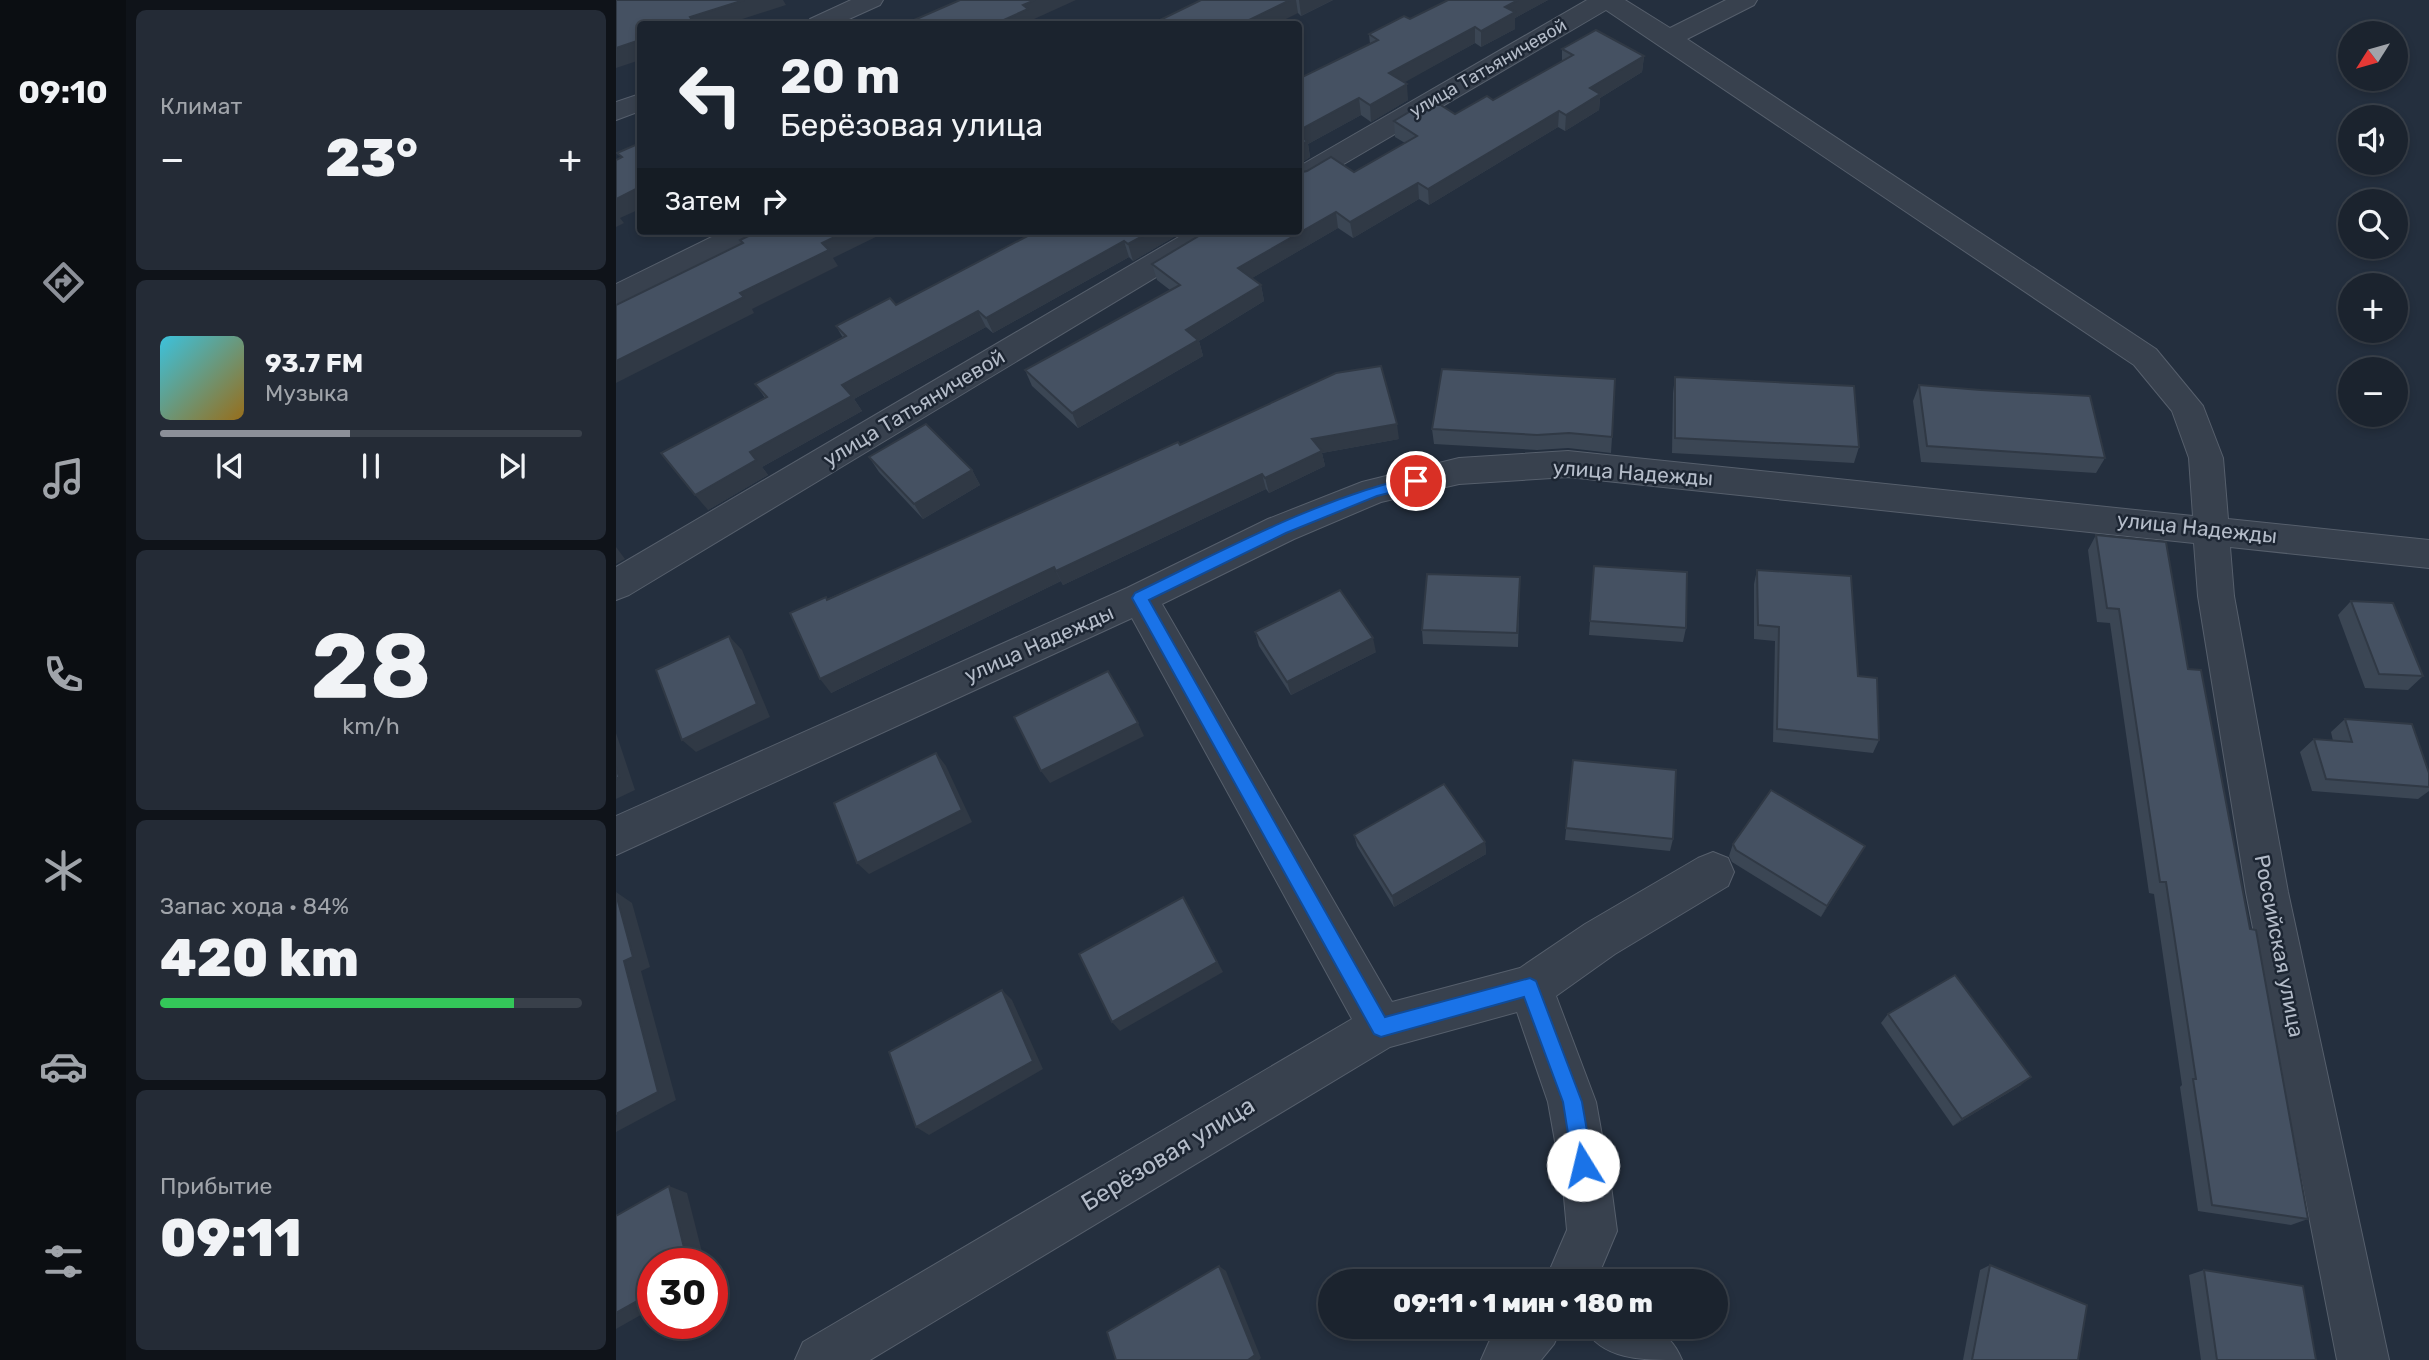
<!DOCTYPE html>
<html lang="ru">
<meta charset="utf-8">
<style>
:root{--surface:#1b232e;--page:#242b36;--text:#f1f3f6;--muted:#a0a4aa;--line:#39404a;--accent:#8c9099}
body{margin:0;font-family:Rubik,sans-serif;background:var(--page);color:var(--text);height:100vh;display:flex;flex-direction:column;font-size:26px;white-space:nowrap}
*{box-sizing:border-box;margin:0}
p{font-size:23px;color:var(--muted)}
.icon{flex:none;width:38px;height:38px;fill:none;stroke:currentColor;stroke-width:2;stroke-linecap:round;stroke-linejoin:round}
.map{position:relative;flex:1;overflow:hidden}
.sheet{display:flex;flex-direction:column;gap:10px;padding:10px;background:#0f1319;width:490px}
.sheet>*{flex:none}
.guide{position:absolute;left:21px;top:21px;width:665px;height:214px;border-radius:7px;box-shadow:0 4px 10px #0003,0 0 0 2px var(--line);background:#1b232e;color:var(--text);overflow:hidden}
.needle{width:46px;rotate:233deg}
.fabs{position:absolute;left:1722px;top:21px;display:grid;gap:14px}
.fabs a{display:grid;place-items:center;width:70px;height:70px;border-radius:50%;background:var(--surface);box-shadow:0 4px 10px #0003,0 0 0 2px var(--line);font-size:35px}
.speed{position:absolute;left:21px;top:1248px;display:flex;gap:14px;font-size:35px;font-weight:700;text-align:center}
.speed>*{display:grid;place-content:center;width:91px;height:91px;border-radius:50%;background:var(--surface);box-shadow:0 4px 10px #0003,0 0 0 2px var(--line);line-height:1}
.speed .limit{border:10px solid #d22;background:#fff;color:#111}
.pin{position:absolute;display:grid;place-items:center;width:60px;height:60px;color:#fff;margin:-30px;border:4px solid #fff;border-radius:50%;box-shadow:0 2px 7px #0007}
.me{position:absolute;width:77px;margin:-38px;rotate:351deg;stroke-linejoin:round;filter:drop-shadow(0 0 5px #0008)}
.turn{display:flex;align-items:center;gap:24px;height:147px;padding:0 28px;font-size:32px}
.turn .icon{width:91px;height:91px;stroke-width:2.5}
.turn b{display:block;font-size:49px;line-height:60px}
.then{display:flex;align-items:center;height:66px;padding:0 28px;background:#0003;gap:14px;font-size:26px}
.big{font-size:52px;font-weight:800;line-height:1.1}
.sheet .card{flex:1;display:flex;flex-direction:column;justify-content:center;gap:10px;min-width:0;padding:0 24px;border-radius:10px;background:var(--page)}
.sheet .dial{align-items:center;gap:0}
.dial b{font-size:91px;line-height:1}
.song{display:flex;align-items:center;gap:21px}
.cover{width:84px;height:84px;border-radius:10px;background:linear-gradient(135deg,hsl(190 70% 55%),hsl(40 70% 35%))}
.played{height:7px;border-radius:4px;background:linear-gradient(90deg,var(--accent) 45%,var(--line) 45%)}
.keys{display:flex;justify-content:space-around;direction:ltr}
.heat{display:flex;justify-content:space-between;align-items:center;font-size:38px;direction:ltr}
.charge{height:10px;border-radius:5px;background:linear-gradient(90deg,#34c759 84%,var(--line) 0)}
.trip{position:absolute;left:702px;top:1269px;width:410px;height:70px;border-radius:35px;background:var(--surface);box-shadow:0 4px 10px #0003,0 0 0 2px var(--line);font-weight:800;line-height:70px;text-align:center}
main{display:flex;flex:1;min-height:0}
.tabs{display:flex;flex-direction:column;width:126px;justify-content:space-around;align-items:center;background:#0b0e12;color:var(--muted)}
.tabs .icon{width:49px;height:49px}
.tabs .current{color:var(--accent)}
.tabs b{font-size:32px;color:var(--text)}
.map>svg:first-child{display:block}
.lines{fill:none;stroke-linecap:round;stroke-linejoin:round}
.minor-casing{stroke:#565f6c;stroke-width:2}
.minor{fill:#38414e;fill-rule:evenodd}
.wall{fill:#3b4654}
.shaded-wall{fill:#303945}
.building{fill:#455162;stroke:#303945;stroke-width:2}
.route{fill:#1a73e8;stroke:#114b97;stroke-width:2}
.labels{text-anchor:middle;stroke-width:5;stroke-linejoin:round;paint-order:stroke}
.far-street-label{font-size:18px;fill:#b4bcc9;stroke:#1d2633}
.street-label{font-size:21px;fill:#b4bcc9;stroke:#1d2633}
.near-street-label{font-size:24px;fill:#b4bcc9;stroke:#1d2633}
</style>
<main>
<nav class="tabs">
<b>09:10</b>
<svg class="icon current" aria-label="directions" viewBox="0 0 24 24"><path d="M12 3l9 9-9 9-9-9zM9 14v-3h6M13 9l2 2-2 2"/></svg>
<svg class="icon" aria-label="music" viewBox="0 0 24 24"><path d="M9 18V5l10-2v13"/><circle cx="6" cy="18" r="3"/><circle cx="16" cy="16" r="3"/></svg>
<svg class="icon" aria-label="phone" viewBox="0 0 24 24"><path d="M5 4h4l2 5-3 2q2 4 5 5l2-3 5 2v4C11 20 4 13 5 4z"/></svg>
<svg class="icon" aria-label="climate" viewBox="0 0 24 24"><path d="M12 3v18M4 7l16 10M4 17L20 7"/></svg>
<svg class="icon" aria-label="car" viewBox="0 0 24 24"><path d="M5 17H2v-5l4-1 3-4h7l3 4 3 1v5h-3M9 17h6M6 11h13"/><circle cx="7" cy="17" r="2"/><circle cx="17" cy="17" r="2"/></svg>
<svg class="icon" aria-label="filters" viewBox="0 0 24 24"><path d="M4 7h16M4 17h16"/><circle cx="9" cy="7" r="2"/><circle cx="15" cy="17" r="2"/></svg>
</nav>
<section class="sheet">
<div class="card"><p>Климат</p>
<div class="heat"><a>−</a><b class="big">23°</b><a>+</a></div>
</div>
<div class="card">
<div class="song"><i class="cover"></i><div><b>93.7 FM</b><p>Музыка</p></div></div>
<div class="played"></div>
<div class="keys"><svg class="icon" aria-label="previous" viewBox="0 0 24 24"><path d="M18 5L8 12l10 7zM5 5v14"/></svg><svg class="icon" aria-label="pause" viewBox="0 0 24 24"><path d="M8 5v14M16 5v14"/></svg><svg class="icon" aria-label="next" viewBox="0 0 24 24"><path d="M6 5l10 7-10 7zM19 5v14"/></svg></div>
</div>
<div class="card dial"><b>28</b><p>km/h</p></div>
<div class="card"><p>Запас хода · 84%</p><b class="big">420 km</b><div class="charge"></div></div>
<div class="card"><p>Прибытие</p><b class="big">09:11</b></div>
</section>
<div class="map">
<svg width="1813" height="1360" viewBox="0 0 1813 1360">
<rect width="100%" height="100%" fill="#242f3e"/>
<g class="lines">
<defs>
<g id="minor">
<path d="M235,0H267L264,5L222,24H190L194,19Z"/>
<path d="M971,0H1009L1054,28L1110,0H1141L1138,5L1071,39L1540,349L1587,406L1607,458L1612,519L1813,540V568L1614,547L1618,596L1672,892L1773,1360H1721L1630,892L1582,596L1578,543L952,477L843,484L765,502L678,539L546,604L776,1002L904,968L969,924L1082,858L1097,852L1112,858L1118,872L1112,886L999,954L940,996L980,1102L995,1186L1001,1231L980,1281H929L951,1230L947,1186L932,1102L901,1012L774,1047L254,1360H179L187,1342L736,1019L516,618L0,855V816L511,588L652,519L746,482L843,458L952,451L1577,516L1573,458L1556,411L1518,365L990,10L692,185L682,188V167Z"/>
<path d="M24,94V111L0,120V102Z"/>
<path d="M108,231H147L142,238L0,307V284Z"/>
<path d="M573,231H610L605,238L13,595L0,600V567Z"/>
<path d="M886,1326H946L938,1344L925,1360H865L873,1342Z"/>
<path d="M967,1326C1010,1326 1047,1314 1066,1360C1024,1360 986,1360 967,1326Z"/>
</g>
</defs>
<!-- minor casing -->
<use href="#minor" class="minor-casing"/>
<!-- minor -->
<use href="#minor" class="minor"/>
</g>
<!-- wall -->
<g class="wall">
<path d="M585,0H717L685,16L682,13Z"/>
<path d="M832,0H932L899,18V29L865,47L859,43L788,82L792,100L755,122L745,115L692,144L694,157L682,165V79L754,44L753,34L794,19Z"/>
<path d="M946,49L1028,56L1026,72L984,98L983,110L949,131L942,127L813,205L803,199L737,238L722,228L636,278L645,285L648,301L583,341L587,356L462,428L416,386L409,370L554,290L541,280L536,264L738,172L789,143L779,137L778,121L839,114L877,100L946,61Z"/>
<path d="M421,231H568L517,261L513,257L377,333L370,327L238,399L246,411L146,467L152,475L92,510L149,398L139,384L227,338L220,326L280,305Z"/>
<path d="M826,369L996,437L995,453L952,448L921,450L818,444L816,429Z"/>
<path d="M1059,377L1243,447L1238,463L1056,453L1057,393Z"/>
<path d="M1303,385L1489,458L1480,473L1305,462L1297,401Z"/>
<path d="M783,439L706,453L709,466L653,493L650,489L447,585L445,581L215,693L211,599L564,445Z"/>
<path d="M253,457L356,470L364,485L307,519L263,472Z"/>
<path d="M1480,535L1572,669L1634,929L1692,1219L1675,1225L1582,1211L1564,1087L1566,1085L1538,894L1533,893L1494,623L1481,622L1472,550Z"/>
<path d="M978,566L1070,628L1067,642L973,635Z"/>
<path d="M1141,570L1242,676L1263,740L1257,753L1157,742L1159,641L1138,639V584Z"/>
<path d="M904,577L902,647L807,644L806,630Z"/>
<path d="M1735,601L1807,676L1792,690L1749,688L1722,615Z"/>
<path d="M639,632L760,652L675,695L643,646Z"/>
<path d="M1729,719L1813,773V791L1802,799L1696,791L1684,752L1698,739L1717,741L1715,732Z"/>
<path d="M957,760L1057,839L1054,851L949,840Z"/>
<path d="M738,835L869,842L870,854L778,907L741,846Z"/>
<path d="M1117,844L1249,846L1205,917L1116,862L1113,856Z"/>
<path d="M1272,1014L1405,1085L1337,1126L1265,1023Z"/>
<path d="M1374,1265L1462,1360H1347L1364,1270Z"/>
<path d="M1588,1270L1700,1360H1585L1573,1275Z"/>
</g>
<!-- shaded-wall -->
<g class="shaded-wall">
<path d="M128,0H167L170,5L111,24H74V17Z"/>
<path d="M419,0H460L416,20L417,24H379L407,5Z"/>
<path d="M674,0H680L682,13L660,24H625Z"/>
<path d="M683,0H717L685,16Z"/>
<path d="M902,0H932L899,18V29L865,47V31L889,7Z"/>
<path d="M859,27V43L775,90L773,73Z"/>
<path d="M24,40V60L0,68V48Z"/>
<path d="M1028,56L1026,72L984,98L983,110L949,131L950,115L974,88Z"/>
<path d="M791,84L792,100L755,122L754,105Z"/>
<path d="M743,98L745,115L692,144L694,157L682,165V131Z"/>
<path d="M943,111L942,127L813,205L812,189Z"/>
<path d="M802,183L803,199L737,238L734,222Z"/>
<path d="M24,187V209L4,218L8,223L0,227V199Z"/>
<path d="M720,212L722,228L626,284L622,268Z"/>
<path d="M231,231H272L217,258L222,266L136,309L138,313L0,383V361L124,293L206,243Z"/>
<path d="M536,231H568L517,261L512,244Z"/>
<path d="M508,241L513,257L377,333L370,318Z"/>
<path d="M645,285L648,301L583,341L587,356L462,428L456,413L570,330Z"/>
<path d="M362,311L370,327L238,399L246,411L146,467L152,475L92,510L79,495L134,452L226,385Z"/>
<path d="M781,424L783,439L706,453L709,466L653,493L649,478L696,439Z"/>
<path d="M356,470L364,485L307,519L298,504Z"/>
<path d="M646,474L650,489L447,585L440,571Z"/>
<path d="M0,547L9,559L0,564Z"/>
<path d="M438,567L445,581L215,693L204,679Z"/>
<path d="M113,636L126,650L154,717L80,752L66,740Z"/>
<path d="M757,638L760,652L675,695L671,682Z"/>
<path d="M522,723L528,736L434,783L425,771Z"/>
<path d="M0,733L19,790L0,799Z"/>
<path d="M320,753L330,766L356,822L253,874L241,863Z"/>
<path d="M869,842L870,854L778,907L776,896Z"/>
<path d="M1249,846L1242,858L1205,917L1211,906Z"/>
<path d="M0,892L16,903L34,967L25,971L60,1100L0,1132L8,961Z"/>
<path d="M573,907L607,972L504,1031L496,1022Z"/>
<path d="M386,990L396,1000L427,1069L313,1135L300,1127Z"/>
<path d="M1415,1077L1405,1085L1337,1126L1346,1119Z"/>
<path d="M53,1186L71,1193L89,1264H72Z"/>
<path d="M603,1266L610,1271L645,1358L643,1360H632Z"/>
<path d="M37,1292V1308L0,1329V1313Z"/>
</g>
<!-- building -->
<g class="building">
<path d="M0,0H128L74,17L78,23L74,24H24V40L0,48Z"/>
<path d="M344,0H419L407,5L412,9L379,24H289Z"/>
<path d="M585,0H674L625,24H536Z"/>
<path d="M832,0H902L889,7L899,12L865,31L859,27L773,73L791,84L754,105L743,98L682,131V79L762,40L753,34L788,16L794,19Z"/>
<path d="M980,30L1028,56L974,88L984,94L950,115L943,111L812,189L802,183L734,222L720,212L622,268L645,285L570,330L582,340L456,413L409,370L564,285L536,264L591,231H682V173L691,171L715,157L738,172L801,136L778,121L815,99L839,114L871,96L877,100L957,55L946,49Z"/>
<path d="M682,135L691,141L682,147Z"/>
<path d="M24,143V187L0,199V160L6,157L1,153Z"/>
<path d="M143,231H231L206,243L213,250L124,293L128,297L0,361V305L127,243L124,240Z"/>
<path d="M421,231H536L512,244L508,241L370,318L362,311L226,385L236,396L134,452L140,460L79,495L45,453L151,397L139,384L230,336L220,326L274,298L280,305Z"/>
<path d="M765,366L781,424L696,439L706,451L649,478L646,474L440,571L438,567L204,679L174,613L210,597L211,600L562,442L564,445L720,373Z"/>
<path d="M826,369L999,379L996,437L953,433L921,435L816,429Z"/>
<path d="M1059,377L1238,386L1243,447L1059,438Z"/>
<path d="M1303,385L1365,390L1474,396L1489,458L1311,446Z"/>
<path d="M310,424L356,470L298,504L253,457Z"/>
<path d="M1480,535L1550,542L1572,669L1585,670L1634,929L1640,930L1692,1219L1596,1205L1577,1079H1580L1550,882H1544L1503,609L1491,608Z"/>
<path d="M978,566L1071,572L1070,628L974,621Z"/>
<path d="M1141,570L1235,576L1242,676L1261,678L1263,740L1161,729L1163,627L1142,625Z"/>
<path d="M811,574L904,577L901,633L806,630Z"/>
<path d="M724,590L757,638L671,682L639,632Z"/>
<path d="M1735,601L1777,603L1807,676L1763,674Z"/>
<path d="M113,636L141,704L66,740L40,670Z"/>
<path d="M492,671L522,723L425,771L398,717Z"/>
<path d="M1729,719L1796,724L1813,773V787L1710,779L1698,739L1736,742Z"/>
<path d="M320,753L346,810L241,863L218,803Z"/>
<path d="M957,760L1060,770L1057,839L950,828Z"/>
<path d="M0,767L3,777L0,779Z"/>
<path d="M828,784L869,842L776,896L738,835Z"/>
<path d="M1155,790L1249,846L1211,906L1120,850L1117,844Z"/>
<path d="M0,894L17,957L8,961L42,1092L0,1114Z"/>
<path d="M567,897L601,962L496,1022L463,954Z"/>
<path d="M1339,975L1415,1077L1346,1119L1272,1014Z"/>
<path d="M386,990L417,1061L300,1127L273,1052Z"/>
<path d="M53,1186L72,1264H37V1292L0,1313V1216Z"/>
<path d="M1374,1265L1471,1305L1462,1360H1356Z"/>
<path d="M603,1266L639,1355L632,1360H500L491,1332Z"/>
<path d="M1588,1270L1687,1286L1700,1360H1601Z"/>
</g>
<!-- route -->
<path class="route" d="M800,476L805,477V485L761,496L670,533L533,600L769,1017L914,978L920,981L966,1102L977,1165L974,1172L967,1175L960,1172L957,1165L947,1102L908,997L765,1037L758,1034L516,598L519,593C610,549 701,499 800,476Z"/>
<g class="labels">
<!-- far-street labels -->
<g class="far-street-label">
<text transform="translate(872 68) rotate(-30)" y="6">улица Татьяничевой</text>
</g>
<!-- street labels -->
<g class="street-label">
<text transform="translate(298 408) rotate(-31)" y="7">улица Татьяничевой</text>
<text transform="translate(1017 473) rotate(4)" y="7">улица Надежды</text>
<text transform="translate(1581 528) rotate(6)" y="7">улица Надежды</text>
<text transform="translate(423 644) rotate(-24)" y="7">улица Надежды</text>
<text transform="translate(1663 946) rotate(79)" y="7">Российская улица</text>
</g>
<!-- near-street labels -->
<g class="near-street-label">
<text transform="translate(552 1154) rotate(-31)" y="8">Берёзовая улица</text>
</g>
</g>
</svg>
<div class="fabs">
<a><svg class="needle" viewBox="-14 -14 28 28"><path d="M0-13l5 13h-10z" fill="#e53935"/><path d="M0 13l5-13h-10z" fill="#a0a4aa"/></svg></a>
<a><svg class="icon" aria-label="sound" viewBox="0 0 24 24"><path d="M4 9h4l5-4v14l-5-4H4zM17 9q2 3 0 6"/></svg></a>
<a><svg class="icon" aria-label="search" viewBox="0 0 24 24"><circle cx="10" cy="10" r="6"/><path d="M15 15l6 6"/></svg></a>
<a>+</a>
<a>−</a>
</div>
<div class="speed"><div class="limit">30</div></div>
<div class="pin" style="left:800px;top:481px;background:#d93025"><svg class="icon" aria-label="arrive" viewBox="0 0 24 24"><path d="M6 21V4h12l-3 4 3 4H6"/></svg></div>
<svg class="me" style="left:967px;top:1165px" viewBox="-20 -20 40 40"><circle r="19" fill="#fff"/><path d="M0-13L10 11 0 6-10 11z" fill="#1a73e8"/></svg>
<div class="trip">09:11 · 1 мин · 180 m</div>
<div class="guide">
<div class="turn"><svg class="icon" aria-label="left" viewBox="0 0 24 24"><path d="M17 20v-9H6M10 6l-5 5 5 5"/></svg><div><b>20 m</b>Берёзовая улица</div></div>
<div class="then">Затем<svg class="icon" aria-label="right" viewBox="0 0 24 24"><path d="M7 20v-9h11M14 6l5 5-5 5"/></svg></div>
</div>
</div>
</main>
